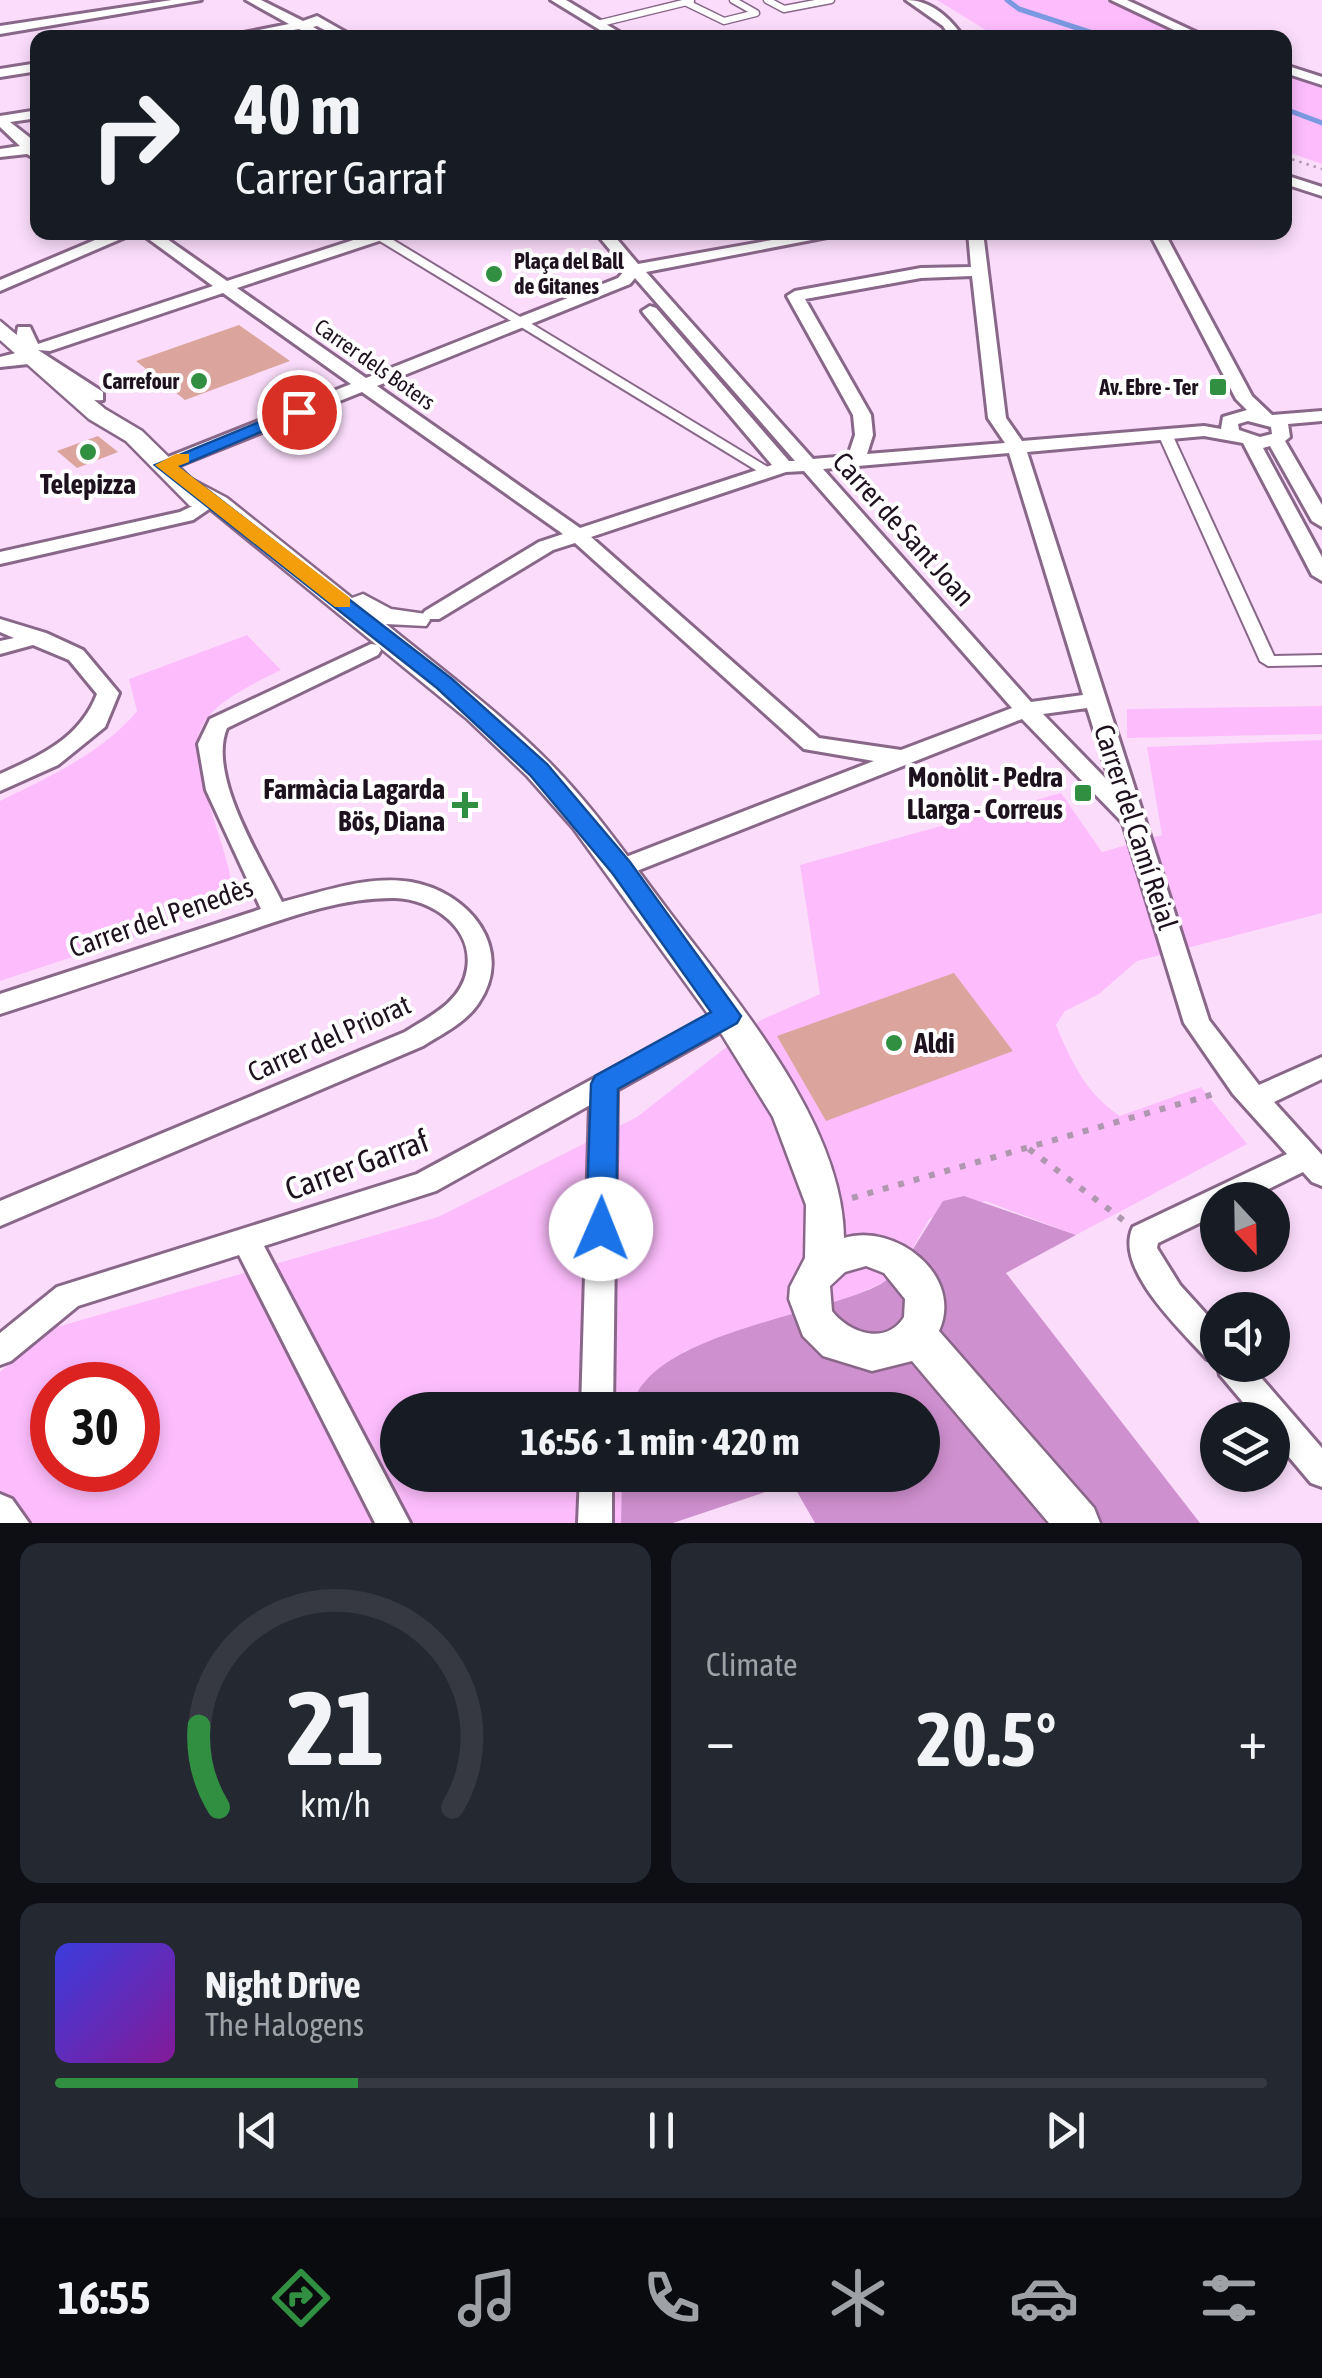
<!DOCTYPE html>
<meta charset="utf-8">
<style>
:root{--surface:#171b24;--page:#242831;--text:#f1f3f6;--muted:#9ea1a6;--line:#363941;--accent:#318f41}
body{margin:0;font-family:"Asap Condensed",sans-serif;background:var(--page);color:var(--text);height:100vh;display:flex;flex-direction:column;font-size:38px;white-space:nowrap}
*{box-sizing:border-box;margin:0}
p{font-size:32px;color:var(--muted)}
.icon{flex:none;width:55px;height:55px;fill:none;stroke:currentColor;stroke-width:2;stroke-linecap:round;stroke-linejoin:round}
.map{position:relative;height:1523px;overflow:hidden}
.details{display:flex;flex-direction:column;gap:20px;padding:20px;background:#0d0f14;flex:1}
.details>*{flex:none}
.banner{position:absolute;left:30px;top:30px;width:1262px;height:210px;border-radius:20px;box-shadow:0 5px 15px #0003;background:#171b24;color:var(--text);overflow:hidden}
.needle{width:65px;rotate:158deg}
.controls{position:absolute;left:1200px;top:1182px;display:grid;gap:20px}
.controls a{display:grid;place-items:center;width:90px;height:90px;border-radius:50%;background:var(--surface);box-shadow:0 5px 15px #0003;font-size:50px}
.speed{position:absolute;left:30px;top:1362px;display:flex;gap:20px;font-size:50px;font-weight:700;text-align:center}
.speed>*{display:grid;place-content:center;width:130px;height:130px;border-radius:50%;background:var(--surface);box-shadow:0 5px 15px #0003;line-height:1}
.speed .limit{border:15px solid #d22;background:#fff;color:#111}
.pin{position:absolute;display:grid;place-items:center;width:85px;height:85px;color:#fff;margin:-42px;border:5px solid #fff;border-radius:50%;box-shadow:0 2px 10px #0007}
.me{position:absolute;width:110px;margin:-55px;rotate:1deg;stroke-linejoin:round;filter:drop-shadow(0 0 8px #0008)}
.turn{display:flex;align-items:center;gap:35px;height:210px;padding:0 40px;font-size:45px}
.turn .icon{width:130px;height:130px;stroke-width:2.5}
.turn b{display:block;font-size:70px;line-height:85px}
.big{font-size:75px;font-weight:700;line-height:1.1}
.details .card{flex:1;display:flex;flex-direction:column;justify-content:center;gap:15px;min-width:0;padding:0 35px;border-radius:20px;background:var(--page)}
.details .dial{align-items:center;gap:0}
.dial svg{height:260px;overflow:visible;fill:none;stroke:var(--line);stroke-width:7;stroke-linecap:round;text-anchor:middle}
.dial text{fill:var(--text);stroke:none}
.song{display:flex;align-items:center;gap:30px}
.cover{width:120px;height:120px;border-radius:15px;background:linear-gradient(135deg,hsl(240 70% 55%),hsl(290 70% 35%))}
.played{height:10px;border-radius:5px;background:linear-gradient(90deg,var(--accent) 25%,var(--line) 25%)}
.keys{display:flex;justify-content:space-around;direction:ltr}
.heat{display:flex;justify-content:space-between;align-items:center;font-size:55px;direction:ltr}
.details .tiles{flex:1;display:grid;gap:20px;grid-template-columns:1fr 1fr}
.card:last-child{grid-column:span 2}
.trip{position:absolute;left:380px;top:1392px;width:560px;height:100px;border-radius:50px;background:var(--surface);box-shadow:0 5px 15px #0003;font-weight:700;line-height:100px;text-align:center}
.tab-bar{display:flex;height:160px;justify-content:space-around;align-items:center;background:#090b0e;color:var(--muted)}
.tab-bar .icon{width:70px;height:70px}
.tab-bar .on{color:var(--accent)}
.tab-bar b{font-size:45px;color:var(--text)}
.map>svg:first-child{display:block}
.green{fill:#fdbdfd;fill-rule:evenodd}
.forest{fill:#cf90cf}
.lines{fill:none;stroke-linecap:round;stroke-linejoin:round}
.stream{stroke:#7b99e1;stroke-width:5}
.building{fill:#dba59e}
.service-casing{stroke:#896789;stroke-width:9}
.pedestrian-casing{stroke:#896789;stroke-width:4}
.minor-casing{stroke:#896789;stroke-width:6}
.tertiary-casing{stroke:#896789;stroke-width:5}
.path-far1{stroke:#b097b0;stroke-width:2.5;stroke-dasharray:2.5 5;stroke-linecap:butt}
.path{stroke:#b097b0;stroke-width:6;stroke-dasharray:6 10;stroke-linecap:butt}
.service{stroke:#fff;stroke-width:6}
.pedestrian{fill:#fff;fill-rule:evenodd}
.minor{fill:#fff;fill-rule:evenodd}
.tertiary{fill:#fff;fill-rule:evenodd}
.route{fill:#1a73e8;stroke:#114b97;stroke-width:2.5}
.slow{fill:#f59e0b}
.poi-dot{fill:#318f41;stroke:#fff;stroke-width:4}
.labels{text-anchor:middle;stroke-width:8;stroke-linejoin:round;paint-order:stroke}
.far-poi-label{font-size:22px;font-weight:bold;fill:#1f121f;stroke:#fff;text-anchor:end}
.far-street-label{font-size:22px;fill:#1f121f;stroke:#fff}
.poi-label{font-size:28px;font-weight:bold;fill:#1f121f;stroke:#fff;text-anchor:end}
.street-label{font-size:28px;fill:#1f121f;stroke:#fff}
.near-street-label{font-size:32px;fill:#1f121f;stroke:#fff}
</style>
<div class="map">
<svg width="1322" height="1523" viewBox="0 0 1322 1523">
<rect width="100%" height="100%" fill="#fbddfb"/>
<!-- green -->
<g class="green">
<path d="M937,0H1128L1216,37H997Z"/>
<path d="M1285,65L1322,75V164L1285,151Z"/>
<path d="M247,635L281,670C171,722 190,739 222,845C228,866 234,882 230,905L0,981V801C47,778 104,752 137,711L129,679Z"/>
<path d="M1322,706V734L1127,738V709Z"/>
<path d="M1322,740V913L1137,961L1099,994L1065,1011L1056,1025C1071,1061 1086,1094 1120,1116L1201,1087L1247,1144L1076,1235L985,1201L930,1218L900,1270L881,1284L820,1310L685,1351L633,1398L631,1410H398V1475H622L621,1523H0V1372L50,1329L438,1217L637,1117L761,1020L820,994L800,865L1061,793L1102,852L1162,835L1147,747ZM52,1385H138V1470H52Z"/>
</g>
<!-- forest -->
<path class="forest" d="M964,1196L1076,1235L1006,1273L1200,1523H815L792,1483L673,1523H621L622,1475H922V1410H631C645,1333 819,1317 881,1284L900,1270L943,1201Z"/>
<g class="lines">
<!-- stream -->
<g class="stream">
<path d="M1007,0L1019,9L1108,38"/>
<path d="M1285,109L1322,123"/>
</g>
</g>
<!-- building -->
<g class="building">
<path d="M239,325L290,361L185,400L136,361Z"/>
<path d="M98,436L118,452L77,468L57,451Z"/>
<path d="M954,973L1013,1051L826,1121L777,1036Z"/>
</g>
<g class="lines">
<defs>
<g id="service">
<path d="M767,0L784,9L831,0"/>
<path d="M685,2L724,21L756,13L733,0"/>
<path d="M597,24L691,1"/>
</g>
<g id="pedestrian">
<path d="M365,232H380L776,472L769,476L764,475Z"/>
<path d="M1165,430L1172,434L1274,656L1322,655V665L1268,666L1260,661L1158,434Z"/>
</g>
<g id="minor">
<path d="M172,0H201L0,34V26Z"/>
<path d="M246,0H261L303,21L317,16L356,38H340L317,26L313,27L332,38H316L299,29L249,38H218L289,24Z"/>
<path d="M551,0H566L629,38H613Z"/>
<path d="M906,0C931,0 950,18 964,38H951L943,26Z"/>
<path d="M1111,0H1127L1208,38H1191Z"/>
<path d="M38,63V71L0,77V69Z"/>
<path d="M1285,65L1322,77V85L1285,73Z"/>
<path d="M38,110V118L10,122L38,144V160L27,154L0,157V149L20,146L0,127V116Z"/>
<path d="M1285,175L1322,187V196L1285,184Z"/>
<path d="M114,232H137L0,291V280Z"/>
<path d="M139,232H157L227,281L372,234H382V240L237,288L366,378L618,278L626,269L595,232H611L638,264L817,232H853L646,272L813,459L848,456L855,435L853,415L787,296L795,291L921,268L971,267L968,232H983L1006,418L1022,441L1204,426L1221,429L1223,417L1247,410L1236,399L1149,232H1164L1252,396L1272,415L1322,411V421L1288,424L1290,437L1285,441L1322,505V527L1312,521L1270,446L1263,448L1322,557V581L1312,575L1243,443L1204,436L1027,452L1209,1020L1259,1085L1322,1057V1079L1274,1102L1322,1155V1186L1312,1182L1303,1172L1246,1200H1218V1214L1158,1243L1157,1248L1180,1285L1218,1327V1365H1250L1322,1448V1487L1311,1483L1272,1437V1420H1258L1220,1375L1217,1362L1207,1359C1182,1331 1113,1268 1133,1227L1287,1154L1233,1094L1184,1023L1123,823L1022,719L629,874H613L609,868L613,862L874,761L804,749L575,543L553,550L439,619H425L422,615L425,611L539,542L563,534L362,392L170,469H158V461L351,384L223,293L50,351L38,350L103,392V400C77,403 59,375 38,363L0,367V357L20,352L22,347L16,339L18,327H30L38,344L213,286ZM972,276L988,418L1005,443L867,454L873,435L871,415L805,299L921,278ZM635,278L795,461H789L656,308L650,306L642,311L644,314L772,465L580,528L377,386L630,284ZM1248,421L1271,427L1272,434L1260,437L1239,430L1238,424ZM1009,453L1083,695L1031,702L823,469ZM804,471L1012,708L901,750L819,738L591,537L786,472ZM1087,708L1111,784L1043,714Z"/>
<path d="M203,501L212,507L193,520L0,564V552L180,512Z"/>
<path d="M0,619L46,633L83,650L119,693L105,727L58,765L0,791V774C42,755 80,738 97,694L69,660L33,645L0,654V641L14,638L0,632Z"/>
<path d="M371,644L378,645L381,650L378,655L227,728C207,775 261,859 282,902C323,892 368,875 411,882C469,892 516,949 478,1004C465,1023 442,1034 423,1046L0,1226V1201L405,1032C430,1016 462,1002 467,969C474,928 432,899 395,898C338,897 278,921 225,939C150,964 75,990 0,1014V994L261,909L206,790L198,744L210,719Z"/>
<path d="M728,1006L737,1009L741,1016L737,1023L617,1090L613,1410H581L590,1105L436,1191L264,1246L410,1523H375L239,1255L78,1306L11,1361L0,1365V1333L57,1287L417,1174Z"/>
<path d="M580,1475H612V1523H578Z"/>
<path d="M0,1494L12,1499L29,1523H0Z"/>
</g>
<path id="tertiary" d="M0,321L105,409L142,431L191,479L227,498L352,598L363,594L391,609L426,614L430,620L426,626L386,624C441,669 498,711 548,761C593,806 629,859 667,909C734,998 843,1122 844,1238C896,1222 964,1276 939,1331L1094,1508L1100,1523H1049L912,1361L872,1371L823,1356L803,1336L789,1299L790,1287L805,1258L806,1205L773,1117L716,1025L573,828L527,776L466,718L209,508L190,506L126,441L89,419L0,340ZM866,1266L884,1273L905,1299L904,1317C886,1346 849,1333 832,1311L830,1286L845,1272Z"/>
</defs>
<!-- service casing -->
<use href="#service" class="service-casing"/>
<!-- pedestrian casing -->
<use href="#pedestrian" class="pedestrian-casing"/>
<!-- minor casing -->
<use href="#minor" class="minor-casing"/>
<!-- tertiary casing -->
<use href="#tertiary" class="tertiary-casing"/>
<!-- path-far1 -->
<path class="path-far1" d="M1285,157L1322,169"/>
<!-- path -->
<g class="path">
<path d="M1029,1149L1127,1223"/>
<path d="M852,1198L1221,1092"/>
</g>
<!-- service -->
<use href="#service" class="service"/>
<!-- pedestrian -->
<use href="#pedestrian" class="pedestrian"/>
<!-- minor -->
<use href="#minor" class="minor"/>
<!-- tertiary -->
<use href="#tertiary" class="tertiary"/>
</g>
<!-- route -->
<path class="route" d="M293,408L308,412L178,467L452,679L547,764L630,862L741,1016L737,1023L618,1089L616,1229L611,1238L601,1241L591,1238L586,1229L591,1084L595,1076L711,1012L613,874L530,775L437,688L155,465Z"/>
<!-- slow -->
<path class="slow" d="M176,454H189V462L178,466L350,598V607H335L155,465Z"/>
<!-- markers -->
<g class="poi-dot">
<circle cx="494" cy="274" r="10"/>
<circle cx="199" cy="381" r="10"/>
<rect x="1208" y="377" width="20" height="20" rx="5"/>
<circle cx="88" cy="452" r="10"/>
<rect x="1073" y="783" width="20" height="20" rx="5"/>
<path d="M460 790h10v10h10v10h-10v10h-10v-10h-10v-10h10z"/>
<circle cx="894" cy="1043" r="10"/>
</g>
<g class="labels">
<!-- far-poi labels -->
<g class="far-poi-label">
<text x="514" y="269" text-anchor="start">Plaça del Ball<tspan x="514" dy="25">de Gitanes</tspan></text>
<text x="179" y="389">Carrefour</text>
<text x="1198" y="395">Av. Ebre - Ter</text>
</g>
<!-- far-street labels -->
<g class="far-street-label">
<text transform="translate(375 364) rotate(35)" y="8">Carrer dels Boters</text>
</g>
<!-- poi labels -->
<g class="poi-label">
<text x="88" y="494" text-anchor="middle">Telepizza</text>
<text x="1063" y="787">Monòlit - Pedra<tspan x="1063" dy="32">Llarga - Correus</tspan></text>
<text x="445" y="799">Farmàcia Lagarda<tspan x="445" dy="32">Bös, Diana</tspan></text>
<text x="914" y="1053" text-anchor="start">Aldi</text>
</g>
<!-- street labels -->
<g class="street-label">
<text transform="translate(904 529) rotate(48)" y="10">Carrer de Sant Joan</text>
<text transform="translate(1136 827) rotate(72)" y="10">Carrer del Camí Reial</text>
<text transform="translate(161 917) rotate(-19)" y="10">Carrer del Penedès</text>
<text transform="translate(329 1038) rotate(-24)" y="10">Carrer del Priorat</text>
</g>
<!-- near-street labels -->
<g class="near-street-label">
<text transform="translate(357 1165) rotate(-20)" y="11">Carrer Garraf</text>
</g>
</g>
</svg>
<div class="controls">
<a><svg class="needle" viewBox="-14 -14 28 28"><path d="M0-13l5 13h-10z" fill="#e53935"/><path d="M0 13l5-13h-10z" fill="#9ea1a6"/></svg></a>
<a><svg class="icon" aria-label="sound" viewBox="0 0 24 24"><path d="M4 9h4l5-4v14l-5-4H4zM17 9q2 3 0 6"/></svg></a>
<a><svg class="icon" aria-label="layers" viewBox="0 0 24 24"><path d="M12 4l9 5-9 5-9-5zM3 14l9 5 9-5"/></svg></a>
</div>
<div class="speed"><div class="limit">30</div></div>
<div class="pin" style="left:299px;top:412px;background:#d93025"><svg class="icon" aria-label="arrive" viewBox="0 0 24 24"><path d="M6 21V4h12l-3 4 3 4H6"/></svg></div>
<svg class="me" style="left:601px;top:1229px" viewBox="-20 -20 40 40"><circle r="19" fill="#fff"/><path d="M0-13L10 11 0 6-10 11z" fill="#1a73e8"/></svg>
<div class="trip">16:56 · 1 min · 420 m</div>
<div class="banner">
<div class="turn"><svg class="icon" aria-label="right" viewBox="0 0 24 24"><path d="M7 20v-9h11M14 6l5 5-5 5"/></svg><div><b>40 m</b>Carrer Garraf</div></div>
</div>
</div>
<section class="details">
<div class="tiles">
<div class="card dial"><svg viewBox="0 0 100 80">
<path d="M14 69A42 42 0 1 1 86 69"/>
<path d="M14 69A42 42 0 0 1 8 44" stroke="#318f41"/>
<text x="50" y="56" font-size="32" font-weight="700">21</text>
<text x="50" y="72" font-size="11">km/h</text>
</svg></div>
<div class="card"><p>Climate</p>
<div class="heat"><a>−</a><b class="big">20.5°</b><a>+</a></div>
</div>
<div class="card">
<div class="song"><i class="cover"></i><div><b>Night Drive</b><p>The Halogens</p></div></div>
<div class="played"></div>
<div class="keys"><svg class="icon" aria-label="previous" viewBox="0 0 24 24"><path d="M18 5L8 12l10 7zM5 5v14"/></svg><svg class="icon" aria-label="pause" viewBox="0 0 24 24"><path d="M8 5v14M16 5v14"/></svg><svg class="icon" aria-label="next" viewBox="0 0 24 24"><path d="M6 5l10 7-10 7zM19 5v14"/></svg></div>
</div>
</div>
</section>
<nav class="tab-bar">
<b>16:55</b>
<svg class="icon on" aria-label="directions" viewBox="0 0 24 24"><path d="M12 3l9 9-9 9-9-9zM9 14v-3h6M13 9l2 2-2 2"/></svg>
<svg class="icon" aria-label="music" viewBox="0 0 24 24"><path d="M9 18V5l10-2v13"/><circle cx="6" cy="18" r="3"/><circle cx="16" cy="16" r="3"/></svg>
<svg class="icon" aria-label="phone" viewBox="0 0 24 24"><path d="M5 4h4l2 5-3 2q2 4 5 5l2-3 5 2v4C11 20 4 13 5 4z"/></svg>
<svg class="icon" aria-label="climate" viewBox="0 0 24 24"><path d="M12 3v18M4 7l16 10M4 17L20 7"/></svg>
<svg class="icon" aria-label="car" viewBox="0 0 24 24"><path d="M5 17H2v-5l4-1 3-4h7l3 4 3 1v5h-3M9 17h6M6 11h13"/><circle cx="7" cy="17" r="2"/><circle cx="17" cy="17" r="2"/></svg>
<svg class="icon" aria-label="filters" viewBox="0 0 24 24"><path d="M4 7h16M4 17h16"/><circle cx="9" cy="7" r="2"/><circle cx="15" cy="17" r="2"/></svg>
</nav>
